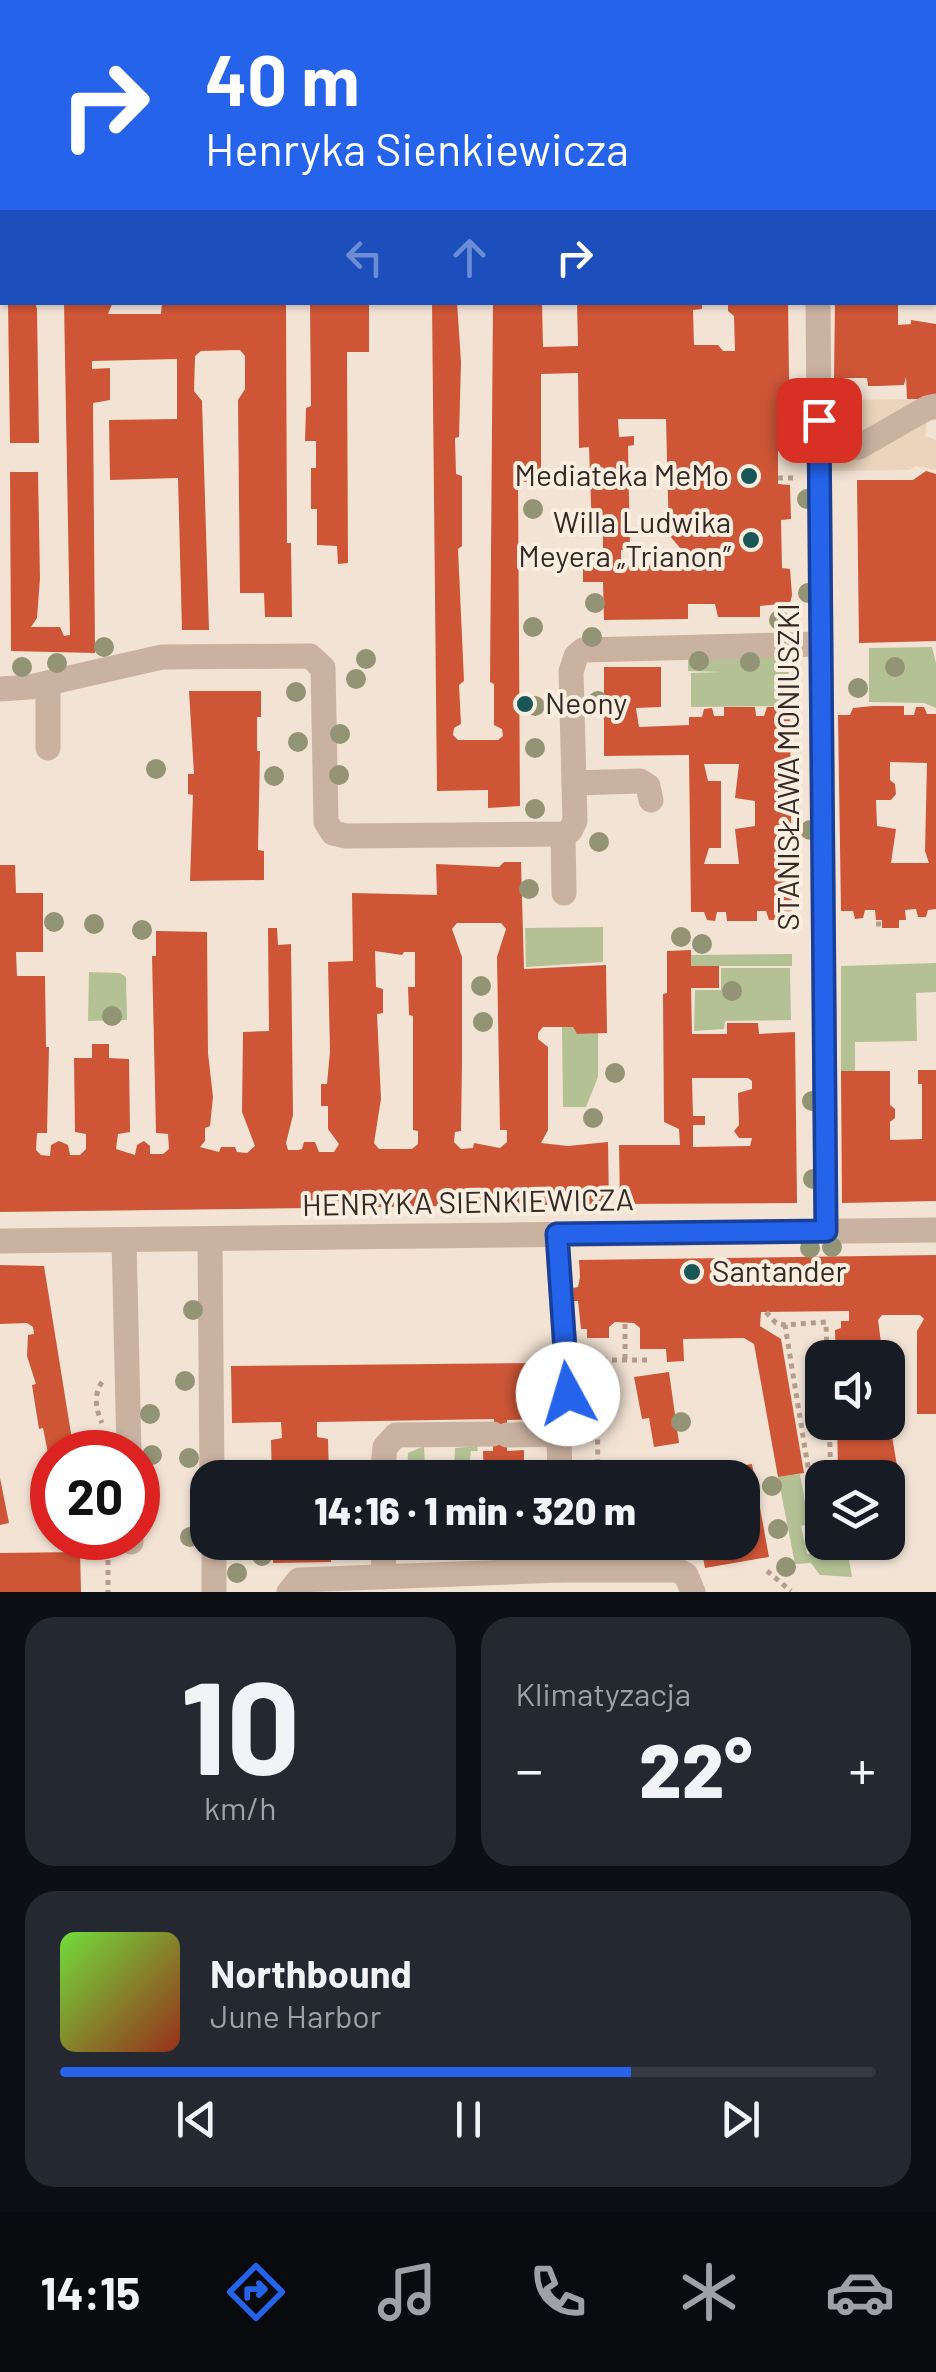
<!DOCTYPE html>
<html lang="pl">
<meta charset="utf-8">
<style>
:root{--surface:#171b24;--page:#242831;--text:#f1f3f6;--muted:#9ea1a6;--line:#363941;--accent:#2563eb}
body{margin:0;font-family:Barlow,sans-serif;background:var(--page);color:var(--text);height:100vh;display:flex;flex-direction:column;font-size:38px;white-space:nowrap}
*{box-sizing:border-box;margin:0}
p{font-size:32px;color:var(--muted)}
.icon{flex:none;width:55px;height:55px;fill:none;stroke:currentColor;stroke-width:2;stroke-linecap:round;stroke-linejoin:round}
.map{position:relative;height:1592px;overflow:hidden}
.side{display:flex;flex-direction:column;gap:25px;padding:25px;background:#0d0f14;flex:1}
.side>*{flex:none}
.top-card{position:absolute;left:0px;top:0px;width:938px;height:305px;box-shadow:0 2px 8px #0004;background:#2563eb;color:#fff;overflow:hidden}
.tools{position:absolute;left:805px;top:1340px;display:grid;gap:20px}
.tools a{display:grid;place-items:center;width:100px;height:100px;border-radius:20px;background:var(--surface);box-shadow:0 2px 8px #0004;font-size:50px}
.speed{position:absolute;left:30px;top:1430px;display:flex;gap:20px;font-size:50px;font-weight:700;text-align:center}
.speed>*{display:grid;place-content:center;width:130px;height:130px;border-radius:50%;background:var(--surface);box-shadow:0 2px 8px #0004;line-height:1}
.speed .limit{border:15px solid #d22;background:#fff;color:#111}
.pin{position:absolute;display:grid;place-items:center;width:85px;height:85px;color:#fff;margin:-42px;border-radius:20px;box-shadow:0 5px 15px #0006}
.me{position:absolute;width:110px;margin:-55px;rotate:354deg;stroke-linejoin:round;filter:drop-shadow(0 0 8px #0008)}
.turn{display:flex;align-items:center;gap:35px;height:210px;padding:0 40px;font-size:45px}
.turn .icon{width:130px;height:130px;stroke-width:2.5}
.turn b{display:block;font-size:70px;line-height:85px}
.lanes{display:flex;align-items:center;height:95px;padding:0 40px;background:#0003;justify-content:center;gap:50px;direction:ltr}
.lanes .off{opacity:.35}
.big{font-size:75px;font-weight:800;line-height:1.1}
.side .widget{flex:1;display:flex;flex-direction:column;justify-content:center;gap:15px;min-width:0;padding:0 35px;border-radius:30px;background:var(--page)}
.side .dial{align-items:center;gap:0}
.dial b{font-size:130px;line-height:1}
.song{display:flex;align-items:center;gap:30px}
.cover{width:120px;height:120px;border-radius:15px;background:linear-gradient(135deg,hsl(100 70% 55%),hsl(10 70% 35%))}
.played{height:10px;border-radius:5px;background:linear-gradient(90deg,var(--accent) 70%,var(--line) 70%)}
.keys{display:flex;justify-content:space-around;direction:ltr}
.heat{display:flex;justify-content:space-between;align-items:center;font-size:55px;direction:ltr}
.side .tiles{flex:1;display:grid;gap:25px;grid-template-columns:1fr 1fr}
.widget:last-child{grid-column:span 2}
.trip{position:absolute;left:190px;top:1460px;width:570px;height:100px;border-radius:30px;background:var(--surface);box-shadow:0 2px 8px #0004;font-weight:800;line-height:100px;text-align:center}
.tab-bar{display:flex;height:160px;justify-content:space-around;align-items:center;background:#090b0e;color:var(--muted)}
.tab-bar .icon{width:70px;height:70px}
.tab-bar .active{color:var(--accent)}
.tab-bar b{font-size:45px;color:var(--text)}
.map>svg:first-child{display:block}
.green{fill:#b4c195}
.plaza{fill:#ebd4bb}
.building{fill:#ce5637;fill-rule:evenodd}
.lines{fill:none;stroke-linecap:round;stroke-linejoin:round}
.path{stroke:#b69c8b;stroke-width:5;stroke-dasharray:5 5;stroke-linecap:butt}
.minor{stroke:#cab2a1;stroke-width:25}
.tree{fill:#939475}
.route-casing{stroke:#184099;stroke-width:25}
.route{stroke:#2563eb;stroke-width:18}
.poi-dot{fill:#185658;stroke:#faeee1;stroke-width:4}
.labels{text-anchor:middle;stroke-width:8;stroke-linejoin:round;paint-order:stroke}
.poi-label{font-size:30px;fill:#342924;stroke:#faeee1;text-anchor:end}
.street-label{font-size:30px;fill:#342924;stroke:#faeee1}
</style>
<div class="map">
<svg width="936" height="1592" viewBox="0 0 936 1592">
<rect width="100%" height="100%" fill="#f2e3d5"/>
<!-- green -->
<g class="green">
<path d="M932,647L936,663V708L924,703L869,702V648Z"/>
<path d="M789,654L788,706L691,707V673L722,672L688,671V656Z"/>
<path d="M603,927V962L526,967L525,928Z"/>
<path d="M792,954V966H691V955Z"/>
<path d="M936,963V992L916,993L917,1041L855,1042V1071H841V966Z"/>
<path d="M721,968H790L791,1020L725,1021L724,1029L694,1031L695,990H721Z"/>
<path d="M89,972L120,973L126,977L127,1020L88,1021Z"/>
<path d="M562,1027H573L577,1034L598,1033V1077L586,1107H563Z"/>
<path d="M424,1446L425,1468L454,1466L455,1448L477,1446L478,1451H471L468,1475L407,1477L408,1453Z"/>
<path d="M800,1474L809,1524L801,1526L807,1554L832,1551L831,1543H846L852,1577L820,1575L811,1563L795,1564L778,1477Z"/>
</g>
<!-- plaza -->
<path class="plaza" d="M936,399V420L927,422L925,436L936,440V470L916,466L909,470L831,471L830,400Z"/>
<!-- building -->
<g class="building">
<path d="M8,302H35L37,309L39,443H10Z"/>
<path d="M64,302H113L108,314H161L162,302H286L287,543H291L292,617H265L264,593H240L238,400L245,389V356L240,350L201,351L195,356L194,391L202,401L209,630H182L178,478L110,480L109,420L177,419V359L92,361V369L110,368V400L93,403L95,653L11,651L10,472H38L40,578L37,618L31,627H60L64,636L70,635Z"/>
<path d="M310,302H369V352H347L348,563L338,564L337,546L317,545V509H311V468H316V441H305L306,408L311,406Z"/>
<path d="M432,302H457L461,362L459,437L455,438L456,474L462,476V546L458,549L464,681L459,685L461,724L454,728L453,735L458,740H498L503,736L502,729L494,725V684L490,682L493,302H542L543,347L578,346L577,302H702V309L693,310L694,345H718L723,351H735L734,316L728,311V302H788L790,451H778V484L790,485L791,519L781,520L782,568L790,569L792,595L790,603L760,606V617H718L715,604H688V619L604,620L603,582H583V566H593V553H603V531L592,530L589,447L579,448L578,373L541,374V481L518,482L520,806L488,808V790L437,791ZM618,419H666L669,535L681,549H687V565L621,566V550H630L628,446L634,445V436L619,437Z"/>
<path d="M835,302H898V325L911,324V320L936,324V399H907L906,377L904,385L879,386H868L867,378H834Z"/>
<path d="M926,471L936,474V641L859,643L857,480H913Z"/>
<path d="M604,667H661V707L636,708L639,727L689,725V717H702L704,709L712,708L714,716H724V707H755L756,716H764L767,707H775L778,716L790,715L792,911L779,912L777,920H769L766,911H757V921H727L726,912H717L715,921L707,920L704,912H691L689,755L604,756ZM704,764H739L735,798L755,801V826L735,829L739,864H704L709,848H721V781H708Z"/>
<path d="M189,691H261V717H257V751H260L258,850L264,851V880L190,881L193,795L188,794V774H194Z"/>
<path d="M873,706H904V715H914L916,707H924L927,714H936V909L928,910L926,917H918L916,909L905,910L906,920H899V928H882V920H876L875,910H865L863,918L855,919L853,911H841L838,715H850L853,708ZM890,762L927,763L925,851L929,863H891L896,829L877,826L876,800H891L896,794L895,784L890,780Z"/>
<path d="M504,862H521L524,969L606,965L607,1033L577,1034L573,1027H543L538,1033V1039L548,1047V1130L541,1143L568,1146L608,1142L609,1204L0,1212V865H15L16,893H43V952H16L17,976H45L46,1047H49L47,1133H37L36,1150L41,1155L50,1156L51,1145L59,1141L68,1145L70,1155H80L86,1149V1134L75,1132L74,1058H92V1044H109V1058L129,1059L130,1132L118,1134L116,1149L135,1155L137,1145L144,1141L150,1146V1154H163L169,1149L168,1134L156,1133L152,956H156V931L207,932L208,1053L213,1097L210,1126L205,1128V1141L200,1147L219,1152L221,1147H235L237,1152L247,1153L255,1146L242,1112L243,1032L269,1031L268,928H277L278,945L291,944L293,1115L286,1143L288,1150H298L302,1149L304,1142H315L319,1152H334L339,1144L328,1129V1106H321V1084H327L330,1051L328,962L353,961L352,893L437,895L436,864L499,867ZM457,923H501L506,929L497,957L500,1130H507V1142L500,1148L474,1143L473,1148L461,1149L454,1142L455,1132L461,1131L462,1062V957L452,929ZM375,951L402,955L404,952H415V987H408L409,1015L413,1016V1130L418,1131V1144L412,1149H379L374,1143L381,1099L377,1014L383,1013V989L376,987Z"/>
<path d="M691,950V966H719V988H691L692,1034H727V1023H758L759,1034L795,1032L797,1203L620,1204L619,1145H680L679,1129L664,1122L663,994L667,993V951ZM692,1078H748L752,1081V1089L738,1093L739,1125L734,1131L739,1138H752L750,1146L693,1147V1125H705V1116H693Z"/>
<path d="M918,1070H936V1201L842,1203L841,1071H890V1105L895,1109V1118L890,1122V1140L922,1139V1084H918Z"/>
<path d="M936,1255V1414H917V1331L924,1319L920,1315H882L878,1320L883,1358H836L835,1330L841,1328V1321H849V1311L761,1312L760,1326L781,1339L804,1473L778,1477L754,1344L744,1338L683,1339L684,1361L667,1362L666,1349H640V1328L634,1323L615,1322L609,1327V1338H587V1329H581L578,1301H573V1288L578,1287L580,1277L579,1260Z"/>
<path d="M0,1265L44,1266L74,1452H52V1473L43,1428L39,1429L32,1385L36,1384L27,1356L28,1335L34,1334L33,1327L27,1323L0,1324Z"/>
<path d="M547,1363L548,1419L507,1420V1451L524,1450V1478H484L483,1451H493L494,1419L317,1422V1437L328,1439L329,1478H272L271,1440L282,1438L281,1422L232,1423L231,1366Z"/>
<path d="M669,1372L679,1443L654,1447L649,1418L642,1419L634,1377Z"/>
<path d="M888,1412L897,1466L874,1468V1478H845L844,1471L838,1470L837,1422H888Z"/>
<path d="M752,1464L769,1557L705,1568L703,1557L722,1554L720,1542H742V1478H708L707,1472Z"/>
<path d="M0,1478L9,1523L0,1525Z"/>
<path d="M273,1542H330L331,1562L273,1563Z"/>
<rect x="484" y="1542" width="41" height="10"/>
<path d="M80,1552L81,1592H0V1553Z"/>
</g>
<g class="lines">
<!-- path -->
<g class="path">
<path d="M47,0V2"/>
<path d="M655,0V2"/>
<path d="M751,0V2"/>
<path d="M778,478H795"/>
<path d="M876,924H882"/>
<path d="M766,1312L776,1323L785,1325"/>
<path d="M625,1359V1322"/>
<path d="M592,1360H649"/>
<path d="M589,1375L597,1378L598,1478"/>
<path d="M102,1382C93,1395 96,1410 102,1423"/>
<path d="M829,1422L831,1478"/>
<path d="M822,1487L811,1486L785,1325L826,1322L827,1358"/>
<path d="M108,1550V1592"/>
<path d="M767,1571L791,1591"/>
</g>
<!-- minor -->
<g class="minor">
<path d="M935,25H936"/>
<path d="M0,36L2,35"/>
<path d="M818,302L826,1231"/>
<path d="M819,447H859L927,408L936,406"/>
<path d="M0,689L30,687L162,657L310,656L323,668L326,822L333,833L346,836L563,834L570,831L575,821L571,672L576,656L583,650L821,644"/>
<path d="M48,748V683"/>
<path d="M574,783L640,781L648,786L651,800"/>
<path d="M563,834L564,893"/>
<path d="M557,1234L568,1394L559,1434L560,1478"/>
<path d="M210,1239L212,1478"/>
<path d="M124,1240L129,1452"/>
<path d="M0,1241L936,1230"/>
<path d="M507,1435L559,1434"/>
<path d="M382,1478L385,1447L396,1435L493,1434"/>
<path d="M131,1538V1542"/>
<path d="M214,1542V1592"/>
<path d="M383,1542L384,1577"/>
<path d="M560,1570H677L686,1575L693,1592"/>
<path d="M289,1592L299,1580L560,1570V1542"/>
</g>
</g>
<!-- trees -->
<g class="tree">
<circle cx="806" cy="419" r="10"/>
<circle cx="807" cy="499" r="10"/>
<circle cx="533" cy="509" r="10"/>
<circle cx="808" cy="593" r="10"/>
<circle cx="595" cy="603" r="10"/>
<circle cx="779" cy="620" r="10"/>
<circle cx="533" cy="627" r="10"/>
<circle cx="592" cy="637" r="10"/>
<circle cx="104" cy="647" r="10"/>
<circle cx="366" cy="659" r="10"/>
<circle cx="699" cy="661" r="10"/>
<circle cx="750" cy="662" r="10"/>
<circle cx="57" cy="663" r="10"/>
<circle cx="22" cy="667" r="10"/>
<circle cx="895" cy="667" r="10"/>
<circle cx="356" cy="679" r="10"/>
<circle cx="858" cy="688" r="10"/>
<circle cx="296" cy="692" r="10"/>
<circle cx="598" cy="701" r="10"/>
<circle cx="535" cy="706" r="10"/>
<circle cx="340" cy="734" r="10"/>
<circle cx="298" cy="742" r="10"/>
<circle cx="535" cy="748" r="10"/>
<circle cx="156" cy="769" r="10"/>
<circle cx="339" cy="775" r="10"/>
<circle cx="274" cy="776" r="10"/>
<circle cx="535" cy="809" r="10"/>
<circle cx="810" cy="830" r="10"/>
<circle cx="599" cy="842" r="10"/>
<circle cx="529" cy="889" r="10"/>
<circle cx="54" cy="922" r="10"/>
<circle cx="94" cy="924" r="10"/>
<circle cx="142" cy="930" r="10"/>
<circle cx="681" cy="937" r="10"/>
<circle cx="702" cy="944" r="10"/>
<circle cx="481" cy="986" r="10"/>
<circle cx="732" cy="991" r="10"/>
<circle cx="112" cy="1016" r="10"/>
<circle cx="483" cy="1022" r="10"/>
<circle cx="615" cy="1073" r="10"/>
<circle cx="812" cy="1101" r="10"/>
<circle cx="593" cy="1118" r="10"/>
<circle cx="813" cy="1179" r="10"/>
<circle cx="832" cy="1247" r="10"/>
<circle cx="810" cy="1248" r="10"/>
<circle cx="193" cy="1310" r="10"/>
<circle cx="185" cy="1381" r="10"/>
<circle cx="150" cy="1414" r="10"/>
<circle cx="681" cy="1422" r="10"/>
<circle cx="152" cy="1455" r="10"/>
<circle cx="189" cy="1458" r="10"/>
<circle cx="772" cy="1486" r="10"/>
<circle cx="778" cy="1529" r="10"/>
<circle cx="190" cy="1537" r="10"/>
<circle cx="262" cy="1556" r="10"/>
<circle cx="786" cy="1567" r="10"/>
<circle cx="237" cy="1573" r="10"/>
</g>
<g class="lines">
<defs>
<path id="route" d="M568,1394L557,1234L826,1231L819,420"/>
</defs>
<!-- route casing -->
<use href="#route" class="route-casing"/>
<!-- route -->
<use href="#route" class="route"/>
</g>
<!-- markers -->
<g class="poi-dot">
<circle cx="749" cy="476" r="10"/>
<circle cx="751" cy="540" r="10"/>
<circle cx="525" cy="704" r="10"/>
<circle cx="692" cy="1272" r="10"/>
</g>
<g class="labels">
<!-- poi labels -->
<g class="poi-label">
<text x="729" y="486">Mediateka MeMo</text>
<text x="731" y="533">Willa Ludwika<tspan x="731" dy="34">Meyera „Trianon”</tspan></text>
<text x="545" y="714" text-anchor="start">Neony</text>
<text x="712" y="1282" text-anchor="start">Santander</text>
</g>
<!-- street labels -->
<g class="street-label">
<text transform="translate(789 767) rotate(-90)" y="10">STANISŁAWA MONIUSZKI</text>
<text transform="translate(468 1203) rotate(-1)" y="10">HENRYKA SIENKIEWICZA</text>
</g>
</g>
</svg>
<div class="tools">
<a><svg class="icon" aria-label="sound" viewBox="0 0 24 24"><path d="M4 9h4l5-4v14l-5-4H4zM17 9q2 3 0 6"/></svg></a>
<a><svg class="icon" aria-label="layers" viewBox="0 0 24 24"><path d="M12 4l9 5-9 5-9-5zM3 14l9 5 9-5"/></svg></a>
</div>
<div class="speed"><div class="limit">20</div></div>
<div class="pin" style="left:819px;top:420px;background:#d93025"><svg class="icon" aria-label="arrive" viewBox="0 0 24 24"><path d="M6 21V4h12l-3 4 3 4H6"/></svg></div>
<svg class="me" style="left:568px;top:1394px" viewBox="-20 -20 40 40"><circle r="19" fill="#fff"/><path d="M0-13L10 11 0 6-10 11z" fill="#2563eb"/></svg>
<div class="trip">14:16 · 1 min · 320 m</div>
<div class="top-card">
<div class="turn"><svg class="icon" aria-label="right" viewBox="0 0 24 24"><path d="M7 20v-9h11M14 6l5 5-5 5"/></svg><div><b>40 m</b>Henryka Sienkiewicza</div></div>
<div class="lanes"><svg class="icon off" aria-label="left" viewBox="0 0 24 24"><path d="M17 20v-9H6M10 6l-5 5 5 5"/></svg><svg class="icon off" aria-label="ahead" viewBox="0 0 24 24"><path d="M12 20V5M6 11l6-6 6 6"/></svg><svg class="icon" aria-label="right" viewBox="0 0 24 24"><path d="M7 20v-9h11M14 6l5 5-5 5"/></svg></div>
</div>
</div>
<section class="side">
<div class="tiles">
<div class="widget dial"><b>10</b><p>km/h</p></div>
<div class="widget"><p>Klimatyzacja</p>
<div class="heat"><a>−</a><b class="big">22°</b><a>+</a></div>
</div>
<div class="widget">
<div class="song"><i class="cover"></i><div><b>Northbound</b><p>June Harbor</p></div></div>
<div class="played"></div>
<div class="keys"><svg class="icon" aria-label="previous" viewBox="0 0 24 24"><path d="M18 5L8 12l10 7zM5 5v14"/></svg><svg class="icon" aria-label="pause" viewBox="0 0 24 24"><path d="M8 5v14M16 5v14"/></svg><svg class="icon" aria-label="next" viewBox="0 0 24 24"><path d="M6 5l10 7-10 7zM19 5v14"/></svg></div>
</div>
</div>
</section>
<nav class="tab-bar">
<b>14:15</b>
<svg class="icon active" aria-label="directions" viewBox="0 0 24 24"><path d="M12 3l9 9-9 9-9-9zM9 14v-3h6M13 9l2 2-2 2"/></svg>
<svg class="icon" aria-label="music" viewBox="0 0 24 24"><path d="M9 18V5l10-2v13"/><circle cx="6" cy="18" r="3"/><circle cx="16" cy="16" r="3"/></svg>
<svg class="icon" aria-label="phone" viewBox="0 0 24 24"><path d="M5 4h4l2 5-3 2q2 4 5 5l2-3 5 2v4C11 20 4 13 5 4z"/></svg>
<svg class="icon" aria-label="climate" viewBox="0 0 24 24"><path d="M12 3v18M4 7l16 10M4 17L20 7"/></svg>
<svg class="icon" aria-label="car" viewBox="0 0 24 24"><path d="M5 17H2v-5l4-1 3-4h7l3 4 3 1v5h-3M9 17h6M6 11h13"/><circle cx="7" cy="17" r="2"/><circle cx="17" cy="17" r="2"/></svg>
</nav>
